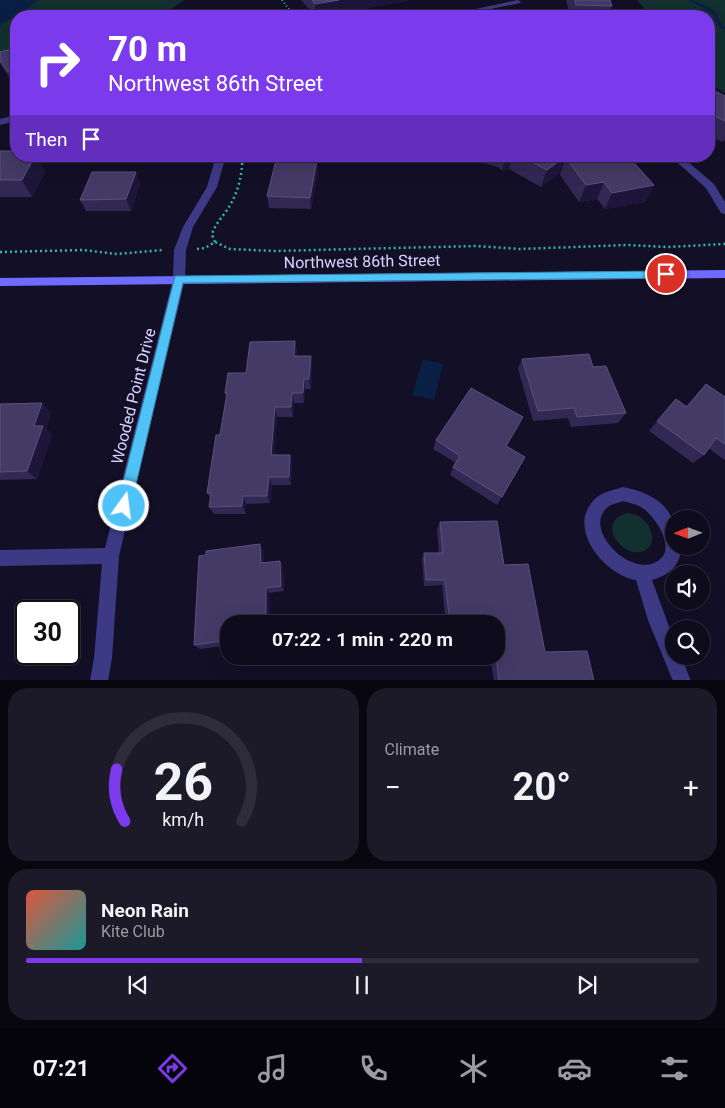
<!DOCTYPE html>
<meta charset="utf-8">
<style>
:root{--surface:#0e0b1c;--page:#1c1929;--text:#f1f3f6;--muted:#9b9ba3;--line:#2e2b3b;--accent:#7c3aed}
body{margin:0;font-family:Roboto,sans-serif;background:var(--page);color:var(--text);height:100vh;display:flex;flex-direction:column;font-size:19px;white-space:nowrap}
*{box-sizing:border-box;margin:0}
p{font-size:16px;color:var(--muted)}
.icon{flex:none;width:28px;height:28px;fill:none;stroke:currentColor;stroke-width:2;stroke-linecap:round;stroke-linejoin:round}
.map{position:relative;height:680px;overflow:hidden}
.details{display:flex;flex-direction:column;gap:8px;padding:8px;background:#08060f;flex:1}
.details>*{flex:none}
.guide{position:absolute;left:10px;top:10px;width:705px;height:152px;border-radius:20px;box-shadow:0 5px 20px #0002,0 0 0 1px var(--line);background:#7c3aed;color:#fff;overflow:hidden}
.needle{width:32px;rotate:269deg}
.fabs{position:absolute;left:665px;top:510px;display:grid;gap:10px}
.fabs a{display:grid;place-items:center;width:45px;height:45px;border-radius:50%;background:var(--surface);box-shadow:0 5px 20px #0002,0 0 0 1px var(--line);font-size:25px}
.speed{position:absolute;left:15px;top:600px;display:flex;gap:10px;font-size:25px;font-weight:700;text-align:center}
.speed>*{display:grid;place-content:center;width:65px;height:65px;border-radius:50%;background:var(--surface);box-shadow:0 5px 20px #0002,0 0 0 1px var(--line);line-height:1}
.speed .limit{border:2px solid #111;border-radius:8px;background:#fff;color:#111}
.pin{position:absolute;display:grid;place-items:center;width:42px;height:42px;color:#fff;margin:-21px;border:2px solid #fff;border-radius:50%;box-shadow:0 1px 5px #0007}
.me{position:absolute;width:55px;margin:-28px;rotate:14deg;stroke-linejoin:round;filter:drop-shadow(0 0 4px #0008)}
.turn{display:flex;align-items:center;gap:18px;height:105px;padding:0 15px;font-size:22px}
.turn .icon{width:65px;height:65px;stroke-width:2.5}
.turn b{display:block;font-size:35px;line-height:42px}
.then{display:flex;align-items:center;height:48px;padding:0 15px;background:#0003;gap:10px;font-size:19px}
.big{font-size:38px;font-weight:700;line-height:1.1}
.details .widget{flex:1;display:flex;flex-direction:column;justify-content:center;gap:8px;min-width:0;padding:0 18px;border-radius:20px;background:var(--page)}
.details .dial{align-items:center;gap:0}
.dial svg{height:130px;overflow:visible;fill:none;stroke:var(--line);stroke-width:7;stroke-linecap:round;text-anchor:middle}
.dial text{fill:var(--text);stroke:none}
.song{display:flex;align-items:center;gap:15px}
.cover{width:60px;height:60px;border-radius:8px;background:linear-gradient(135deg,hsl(10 70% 55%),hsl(180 70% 35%))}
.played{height:5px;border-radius:2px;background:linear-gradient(90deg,var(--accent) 50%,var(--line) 50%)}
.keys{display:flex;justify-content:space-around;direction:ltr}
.heat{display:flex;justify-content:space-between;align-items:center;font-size:28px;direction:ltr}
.details .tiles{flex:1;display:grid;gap:8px;grid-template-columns:1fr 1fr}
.widget:last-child{grid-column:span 2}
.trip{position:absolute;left:220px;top:615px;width:285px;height:50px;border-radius:20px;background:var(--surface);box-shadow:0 5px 20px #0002,0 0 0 1px var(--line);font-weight:700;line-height:50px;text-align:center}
.menu{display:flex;height:80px;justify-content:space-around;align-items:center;background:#06040b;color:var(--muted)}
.menu .icon{width:35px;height:35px}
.menu .on{color:var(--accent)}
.menu b{font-size:22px;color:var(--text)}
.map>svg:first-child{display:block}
.green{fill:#12302f}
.water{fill:#0a1f44}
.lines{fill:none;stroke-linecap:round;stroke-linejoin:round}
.stream{fill:#0a1f44;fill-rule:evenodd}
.path-far1{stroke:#2fb8b0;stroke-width:2;stroke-dasharray:1 2.5;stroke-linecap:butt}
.path{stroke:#2fb8b0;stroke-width:2.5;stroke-dasharray:2 3;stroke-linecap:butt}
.street{fill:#3d3a85;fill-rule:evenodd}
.secondary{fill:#6f6bff;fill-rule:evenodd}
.wall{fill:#312854}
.shaded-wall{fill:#1d163a}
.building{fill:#433a66;stroke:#5a527e}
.route{fill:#4fc3f7;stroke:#337fa1}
.labels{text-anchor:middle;stroke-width:5;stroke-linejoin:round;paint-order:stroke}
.street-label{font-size:16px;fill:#d9d4ff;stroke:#130f26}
</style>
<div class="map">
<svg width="725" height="681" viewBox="0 0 725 681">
<rect width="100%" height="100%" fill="#130f26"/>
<!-- green -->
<g class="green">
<path d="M37,0H185L163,14L154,16H16V51L0,53V25L28,8Z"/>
<path d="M637,0H725V93L709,83V16H650Z"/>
<path d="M628,513C631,514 636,514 639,516C650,523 660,543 644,551C623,560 594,521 628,513Z"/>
</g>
<!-- water -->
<g class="water">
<path d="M0,0H37L28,8L0,25Z"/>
<path d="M423,359L443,364L434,400L412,395Z"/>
</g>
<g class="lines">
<!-- stream -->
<path class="stream" d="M689,0C695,0 713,8 716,13C720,18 719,23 725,27V30L719,27L712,13Z"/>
<!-- path-far1 -->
<path class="path-far1" d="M282,0L294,16"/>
<!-- path -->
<g class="path">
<path d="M215,242L212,235L213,231C217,222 224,215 229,207C238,192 243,174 242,156"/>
<path d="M197,249L205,248L215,242L230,249L274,251L476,246L520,249L628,245L667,247L725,244"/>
<path d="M0,252L83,250L117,254L163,250"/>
</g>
<!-- street -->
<g class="street">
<path d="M518,0L521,2L520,3L456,16H442Z"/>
<path d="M16,115V121L0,125V119Z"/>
<path d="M216,156H226L217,187L193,227L186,250L185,279L119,556L112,658L108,681H90L94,658L102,564L0,566V550L105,548L173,279L174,250L183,227L207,187Z"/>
<path d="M670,156H681L714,184L725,202V214L721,213L706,188Z"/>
<path d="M623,487C643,491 667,500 673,522C675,529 674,539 674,546H681C681,566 669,575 652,580L674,640V656H681L691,681H673L648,620L636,580C607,576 570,533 590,505C597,493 610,491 623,487ZM623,501C629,503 636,504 641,507C656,516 680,553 654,563C627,575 581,527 609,506C612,504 619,503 623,501Z"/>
</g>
<!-- secondary -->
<path class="secondary" d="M725,270V278L0,286V278Z"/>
</g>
<!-- wall -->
<g class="wall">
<path d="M301,0H410L326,16H315Z"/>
<path d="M566,0H610L612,6L609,16H570Z"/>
<path d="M16,50V88L0,63V52Z"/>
<path d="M709,93L725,96V141L724,140L722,142L709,135Z"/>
<path d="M0,151L16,156H36L45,172L32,197H0Z"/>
<path d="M455,156H568V157L654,185L645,202L605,209L597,199L579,202L560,175L561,172L541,187L509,169L502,171L498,167Z"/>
<path d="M308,160L318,172L311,209L269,208L267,196Z"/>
<path d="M136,172L140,184L131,211H86L80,200Z"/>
<path d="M295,341L297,352V356L312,366L311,389H305L304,403H294L293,417H277L274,455H290L292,463L291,485H272L270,503L246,504V514H214L209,507L211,499L207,493L220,435L226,397L225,393L246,373Z"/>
<path d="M522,359L593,367L626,413L618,423L571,427L568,418L533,421L518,369Z"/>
<path d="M706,384L725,397V460L708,448L704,455L693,463L649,431L676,399L686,406Z"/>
<path d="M42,403L51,413L46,429L52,435L37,479L0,480V404Z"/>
<path d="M523,417L507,446L525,457L497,505L450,475L453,467L456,463L433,449L436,440Z"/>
<path d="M440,522L504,565L545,652L594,681H494L490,656H496V624H446L442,585L424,586L422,559L424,553H439L437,529Z"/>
<path d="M264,551V563L280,561L283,567L284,591L269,593L270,621L229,624V645L200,649L194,645Z"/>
</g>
<!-- shaded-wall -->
<g class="shaded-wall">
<path d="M339,0H410L326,16H316L315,4Z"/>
<path d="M16,70V88L8,72Z"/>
<path d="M35,156H36L45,172L32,197L22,180Z"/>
<path d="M505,156H512L509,169L502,171Z"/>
<path d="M566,156H568L567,159L566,158L561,172L541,187L547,170Z"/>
<path d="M317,160L318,172L311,209L310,198Z"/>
<path d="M136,172L140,184L131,211L126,199Z"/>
<path d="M604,182L597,199L579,202L586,185Z"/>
<path d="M654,185L645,202L605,209L612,193Z"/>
<path d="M295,341L297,352L296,366L294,356Z"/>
<path d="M311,356L312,366L311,389L309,379Z"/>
<path d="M304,379L305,389L304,403L303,393Z"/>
<path d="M292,393L294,403L293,417L291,407Z"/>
<path d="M42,403L51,413L46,429L52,435L37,479L27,471L34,426Z"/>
<path d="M275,407L277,417L274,464L271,455Z"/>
<path d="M523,417L519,427L502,454L506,446Z"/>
<path d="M290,455L292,463L291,485L289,477Z"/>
<path d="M269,477L272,485L270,503L267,496Z"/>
<path d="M243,496L246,504V514L242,506Z"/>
<path d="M260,544L264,551V569L261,563Z"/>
<path d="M280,561L283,567L284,591L281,586Z"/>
<path d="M266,588L269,593L270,621L266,616Z"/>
<path d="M260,617L264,621V624H261Z"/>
</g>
<!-- building -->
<g class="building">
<path d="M312,0H339L315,4Z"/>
<path d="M575,0H610L612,6L576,5Z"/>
<path d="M15,48L16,50V70L8,72L0,61V52Z"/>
<path d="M713,90L725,96V121L710,114L709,115V93Z"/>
<path d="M0,151H16V156H35L22,180H0Z"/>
<path d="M277,156H306V160H317L310,198L267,196Z"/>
<path d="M521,156H566L547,170Z"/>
<path d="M574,156H628L654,185L612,193L604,182L586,185L566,158Z"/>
<path d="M92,172H136L126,199L80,200Z"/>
<path d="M295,341L294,356H311L309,379H304L303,393H292L291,407H275L271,455H290L289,477H269L267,496H243L242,506L209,507L211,493H207L216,435H220L227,393H225L228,373H246L250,342Z"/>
<path d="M589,354L593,367L606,366L626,413L577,417L574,408L538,411L522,359Z"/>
<path d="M706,384L725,397V444L716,438L704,455L657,421L676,399L687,407Z"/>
<path d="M471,388L523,417L506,446L525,457L502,497L453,467L460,456L436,440Z"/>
<path d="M42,403L34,426H43L27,471L0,472V404Z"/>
<path d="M497,521L504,565L528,564L545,652L587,651L594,681H499L496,656V624H491V623H450L445,580H426L424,553H443L440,522Z"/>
<path d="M260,544L261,563L280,561L281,586L266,588V616L260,617L261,624H229V640L194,645L199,556L206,555V551Z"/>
</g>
<!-- route -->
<path class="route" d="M666,271L672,274L666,278L183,283L131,506L129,511L124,513L119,511L117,506L175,276Z"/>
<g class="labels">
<!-- street labels -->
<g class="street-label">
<text transform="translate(362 261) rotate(-1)" y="6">Northwest 86th Street</text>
<text transform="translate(133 396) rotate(-76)" y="6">Wooded Point Drive</text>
</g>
</g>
</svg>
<div class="fabs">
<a><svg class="needle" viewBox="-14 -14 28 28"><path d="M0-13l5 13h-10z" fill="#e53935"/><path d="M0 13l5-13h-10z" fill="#9b9ba3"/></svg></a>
<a><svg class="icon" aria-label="sound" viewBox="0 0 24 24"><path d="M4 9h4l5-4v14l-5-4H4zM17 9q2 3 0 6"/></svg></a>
<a><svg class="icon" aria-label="search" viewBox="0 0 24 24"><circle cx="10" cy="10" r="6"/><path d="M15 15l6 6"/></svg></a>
</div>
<div class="speed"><div class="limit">30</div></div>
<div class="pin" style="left:666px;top:274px;background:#d93025"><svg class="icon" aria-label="arrive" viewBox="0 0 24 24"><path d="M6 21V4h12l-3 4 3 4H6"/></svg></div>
<svg class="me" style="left:124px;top:506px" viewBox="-20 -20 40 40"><circle r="17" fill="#4fc3f7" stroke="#fff" stroke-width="3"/><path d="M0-11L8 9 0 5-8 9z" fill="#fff"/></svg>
<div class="trip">07:22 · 1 min · 220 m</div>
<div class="guide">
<div class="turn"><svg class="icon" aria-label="right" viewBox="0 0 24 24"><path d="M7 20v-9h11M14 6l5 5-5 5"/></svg><div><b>70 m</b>Northwest 86th Street</div></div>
<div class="then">Then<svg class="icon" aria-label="arrive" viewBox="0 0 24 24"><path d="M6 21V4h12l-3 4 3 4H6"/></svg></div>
</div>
</div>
<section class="details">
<div class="tiles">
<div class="widget dial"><svg viewBox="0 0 100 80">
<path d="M14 69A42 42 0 1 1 86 69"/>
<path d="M14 69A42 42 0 0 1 9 37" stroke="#7c3aed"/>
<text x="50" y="56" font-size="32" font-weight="700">26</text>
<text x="50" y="72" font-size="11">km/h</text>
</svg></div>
<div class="widget"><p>Climate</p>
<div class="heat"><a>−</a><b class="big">20°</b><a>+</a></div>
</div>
<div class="widget">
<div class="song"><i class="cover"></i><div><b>Neon Rain</b><p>Kite Club</p></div></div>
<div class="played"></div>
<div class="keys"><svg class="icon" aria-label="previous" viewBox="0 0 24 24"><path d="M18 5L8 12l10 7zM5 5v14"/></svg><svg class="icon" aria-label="pause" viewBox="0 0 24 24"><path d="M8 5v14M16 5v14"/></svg><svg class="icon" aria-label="next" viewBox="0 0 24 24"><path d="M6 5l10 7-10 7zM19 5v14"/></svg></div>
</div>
</div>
</section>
<nav class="menu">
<b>07:21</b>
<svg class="icon on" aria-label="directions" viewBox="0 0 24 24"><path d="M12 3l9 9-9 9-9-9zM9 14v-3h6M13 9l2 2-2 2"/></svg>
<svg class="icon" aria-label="music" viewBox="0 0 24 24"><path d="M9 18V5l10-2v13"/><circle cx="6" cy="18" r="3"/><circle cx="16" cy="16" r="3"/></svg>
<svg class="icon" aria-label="phone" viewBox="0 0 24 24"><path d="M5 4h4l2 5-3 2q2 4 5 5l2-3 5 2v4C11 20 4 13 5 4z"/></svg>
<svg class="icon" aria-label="climate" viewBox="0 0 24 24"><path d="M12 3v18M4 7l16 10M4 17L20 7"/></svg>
<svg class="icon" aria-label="car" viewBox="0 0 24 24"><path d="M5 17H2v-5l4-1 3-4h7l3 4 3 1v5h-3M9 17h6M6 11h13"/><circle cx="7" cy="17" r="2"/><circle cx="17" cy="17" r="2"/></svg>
<svg class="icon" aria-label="filters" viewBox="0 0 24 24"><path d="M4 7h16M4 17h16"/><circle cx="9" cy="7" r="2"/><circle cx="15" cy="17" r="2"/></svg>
</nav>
